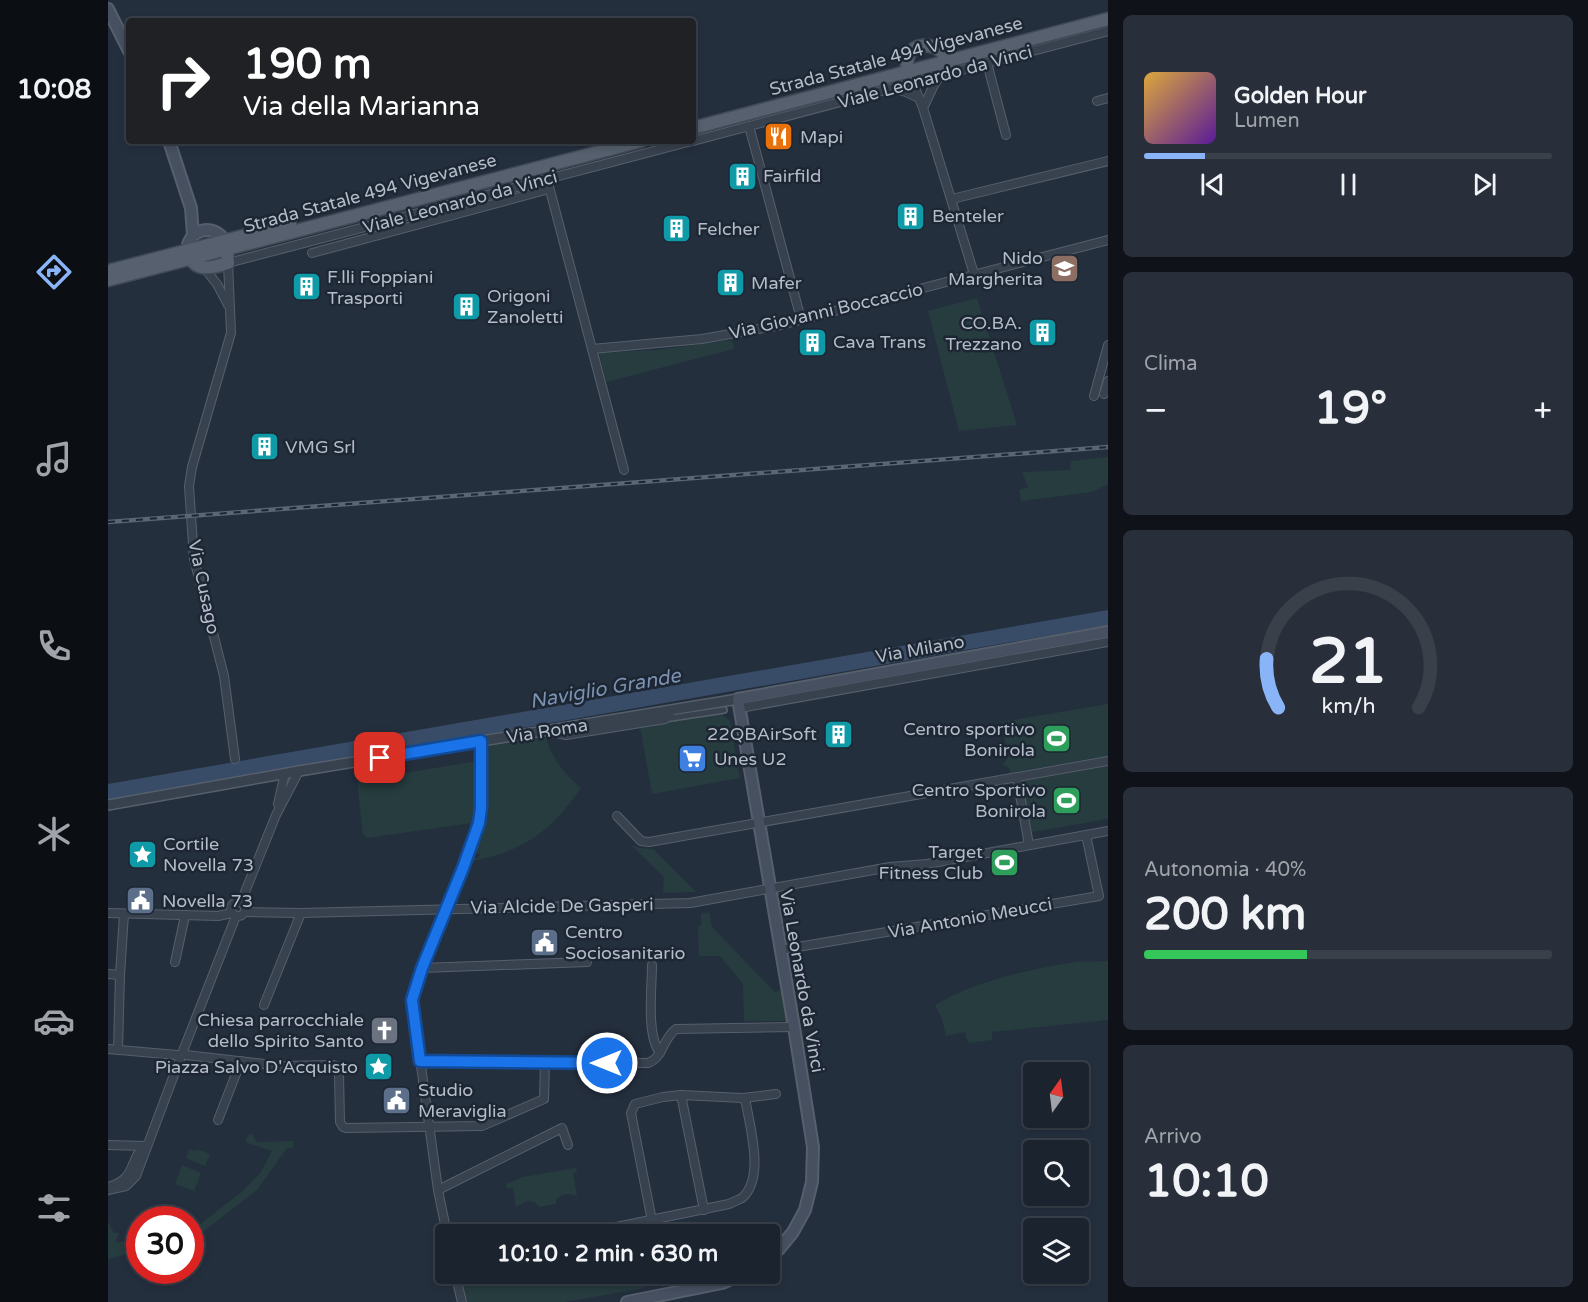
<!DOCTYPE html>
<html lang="it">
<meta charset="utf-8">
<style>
:root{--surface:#1b232e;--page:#282f3a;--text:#f1f3f6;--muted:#a0a4aa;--line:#39404a;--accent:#8ab4f8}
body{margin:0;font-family:"Varela Round",sans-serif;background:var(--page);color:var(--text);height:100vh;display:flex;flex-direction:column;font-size:22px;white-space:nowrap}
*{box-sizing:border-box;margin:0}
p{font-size:20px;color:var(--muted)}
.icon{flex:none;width:33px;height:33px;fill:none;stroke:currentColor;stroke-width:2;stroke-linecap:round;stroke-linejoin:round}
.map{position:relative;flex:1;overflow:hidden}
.details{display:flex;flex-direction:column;gap:15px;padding:15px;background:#0f1319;width:480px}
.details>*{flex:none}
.top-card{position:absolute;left:18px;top:18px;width:570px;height:126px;border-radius:6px;box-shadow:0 3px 9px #0003,0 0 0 2px var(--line);background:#202124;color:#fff;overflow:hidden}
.needle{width:39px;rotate:14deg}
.tools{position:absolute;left:915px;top:1062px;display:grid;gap:12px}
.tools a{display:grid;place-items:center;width:66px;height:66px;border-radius:6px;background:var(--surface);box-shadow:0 3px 9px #0003,0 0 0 2px var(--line);font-size:30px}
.speed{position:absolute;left:18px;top:1206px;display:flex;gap:12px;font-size:30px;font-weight:700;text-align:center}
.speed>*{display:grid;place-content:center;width:78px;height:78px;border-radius:50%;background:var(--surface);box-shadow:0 3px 9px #0003,0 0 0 2px var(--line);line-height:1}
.speed .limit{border:9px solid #d22;background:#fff;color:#111}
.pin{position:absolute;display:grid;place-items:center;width:51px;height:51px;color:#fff;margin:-26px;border-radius:12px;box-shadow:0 3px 9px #0006}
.me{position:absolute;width:66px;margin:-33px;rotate:270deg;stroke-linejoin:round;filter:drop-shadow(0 0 4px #0008)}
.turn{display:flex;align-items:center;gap:21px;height:126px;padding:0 18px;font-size:27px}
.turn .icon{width:78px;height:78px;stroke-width:2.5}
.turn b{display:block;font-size:42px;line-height:51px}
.big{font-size:45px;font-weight:700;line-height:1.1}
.details .widget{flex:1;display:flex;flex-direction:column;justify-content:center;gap:9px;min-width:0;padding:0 21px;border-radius:9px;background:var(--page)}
.details .dial{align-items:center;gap:0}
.dial svg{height:156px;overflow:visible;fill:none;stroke:var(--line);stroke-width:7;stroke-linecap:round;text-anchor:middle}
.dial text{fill:var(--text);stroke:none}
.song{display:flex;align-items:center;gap:18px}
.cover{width:72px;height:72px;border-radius:9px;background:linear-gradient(135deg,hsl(40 70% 55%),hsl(270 70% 35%))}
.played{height:6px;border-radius:3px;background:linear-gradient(90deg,var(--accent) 15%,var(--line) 15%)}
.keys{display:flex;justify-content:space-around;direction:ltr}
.heat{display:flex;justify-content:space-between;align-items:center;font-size:33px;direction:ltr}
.charge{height:9px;border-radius:4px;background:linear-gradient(90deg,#34c759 40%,var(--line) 0)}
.trip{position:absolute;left:327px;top:1224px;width:345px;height:60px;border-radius:6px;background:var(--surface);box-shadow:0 3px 9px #0003,0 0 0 2px var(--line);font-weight:700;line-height:60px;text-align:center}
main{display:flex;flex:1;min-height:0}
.tab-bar{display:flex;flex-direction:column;width:108px;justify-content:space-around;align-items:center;background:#0b0e12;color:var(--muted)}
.tab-bar .icon{width:42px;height:42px}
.tab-bar .on{color:var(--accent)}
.tab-bar b{font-size:27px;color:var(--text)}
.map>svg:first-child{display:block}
.green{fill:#263c3f}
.water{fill:#394c67}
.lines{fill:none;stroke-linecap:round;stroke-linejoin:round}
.pedestrian-casing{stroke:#565f6c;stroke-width:8}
.minor-casing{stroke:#565f6c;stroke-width:10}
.tertiary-casing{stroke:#565f6c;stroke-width:12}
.secondary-casing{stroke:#565f6c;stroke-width:14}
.primary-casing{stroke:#414a57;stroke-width:15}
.pedestrian{stroke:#38414e;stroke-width:5}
.minor{stroke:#38414e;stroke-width:8}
.tertiary{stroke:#38414e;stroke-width:9}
.secondary{stroke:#465061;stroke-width:10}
.primary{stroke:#56606e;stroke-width:12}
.rail-casing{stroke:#5a6575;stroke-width:4.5}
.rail{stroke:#1d2633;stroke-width:2;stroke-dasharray:7;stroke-linecap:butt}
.route-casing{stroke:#114b97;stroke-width:15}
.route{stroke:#1a73e8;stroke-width:10}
.labels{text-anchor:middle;stroke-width:5;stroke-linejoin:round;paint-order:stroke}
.street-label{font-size:18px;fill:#b4bcc9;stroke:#1d2633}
.poi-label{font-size:18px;fill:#b4bcc9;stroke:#1d2633;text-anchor:start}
.water-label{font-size:20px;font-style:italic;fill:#7c92b1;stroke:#1d2633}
</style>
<main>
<nav class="tab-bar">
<b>10:08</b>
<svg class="icon on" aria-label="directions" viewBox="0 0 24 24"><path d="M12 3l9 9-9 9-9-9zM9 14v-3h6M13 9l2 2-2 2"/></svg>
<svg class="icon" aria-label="music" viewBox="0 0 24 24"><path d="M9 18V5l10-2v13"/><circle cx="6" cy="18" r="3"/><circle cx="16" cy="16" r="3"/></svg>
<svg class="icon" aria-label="phone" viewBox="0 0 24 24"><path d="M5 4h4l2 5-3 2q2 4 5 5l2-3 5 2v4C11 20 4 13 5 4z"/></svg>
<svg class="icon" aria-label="climate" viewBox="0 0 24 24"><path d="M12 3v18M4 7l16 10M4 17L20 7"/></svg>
<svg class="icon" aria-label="car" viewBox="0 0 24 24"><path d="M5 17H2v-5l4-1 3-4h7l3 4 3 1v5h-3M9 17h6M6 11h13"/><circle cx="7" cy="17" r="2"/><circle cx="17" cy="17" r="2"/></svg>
<svg class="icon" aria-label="filters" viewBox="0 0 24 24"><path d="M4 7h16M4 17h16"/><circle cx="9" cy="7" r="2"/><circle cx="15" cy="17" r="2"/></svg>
</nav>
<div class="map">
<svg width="1000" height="1302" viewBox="0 0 1000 1302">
<rect width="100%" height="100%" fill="#242f3e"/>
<!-- green -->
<g class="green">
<path d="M869,298L909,425L851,431L820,311Z"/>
<path d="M624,340L626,349L498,382L491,353L548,350Z"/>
<path d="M1000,457V484L984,492L913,501L911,490L920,487L914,472L962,470L963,461Z"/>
<path d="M1000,704V756L902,773L901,767L895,765L900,756L893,722Z"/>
<path d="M613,713L622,721L632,778L544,794L532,727Z"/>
<path d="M438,736C442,756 458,776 473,788C442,832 418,850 364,861L365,858H370L372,854L366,852L377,811V747Z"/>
<path d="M369,761L368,807L363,823L260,838L255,835L249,781Z"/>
<path d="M1000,766V819L924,832L914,781Z"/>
<path d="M522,844L531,848L545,849L588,892L555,893L556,877Z"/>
<path d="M601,912L604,927L667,992L674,990L680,1021H636L635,984L612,956H591L590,926L593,925V914Z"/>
<path d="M1000,961V1020L884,1032V1040L860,1043L857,1032L838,1036L834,1019L827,1005C867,981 922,969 968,962C978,961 989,962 1000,961Z"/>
<path d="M141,1134H144L149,1142L185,1141V1148H179L149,1190L96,1231L83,1236V1227L91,1225L135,1191L153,1172L164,1151L137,1142Z"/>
<path d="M81,1149L88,1151L89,1149L102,1154L97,1166L78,1158Z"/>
<path d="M74,1165L93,1173L86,1191L67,1184Z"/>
<path d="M468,1168L469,1172L465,1173L469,1196C461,1193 454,1194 448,1199V1204L431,1207L427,1202L418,1201L408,1207L405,1188L399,1189L398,1184L415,1177Z"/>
<path d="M0,1222L6,1233H11L7,1243L31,1238V1251L0,1259Z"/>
<path d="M351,1274H528L529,1280L534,1279L536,1288L457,1302H359Z"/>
</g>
<!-- water -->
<path class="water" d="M1000,610V625L0,801V784Z"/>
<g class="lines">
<defs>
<path id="pedestrian" d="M557,719L616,710"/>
<g id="minor">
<path d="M879,63L898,135"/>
<path d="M805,83L815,108L866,274"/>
<path d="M785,89L798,92L811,98"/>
<path d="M989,101L1000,98"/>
<path d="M815,108L826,85L833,75"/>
<path d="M641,126L693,319"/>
<path d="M585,141L1000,31"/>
<path d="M439,179L516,470"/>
<path d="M844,199L1000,161"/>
<path d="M204,253L441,189"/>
<path d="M97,269L109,284L120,305"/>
<path d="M484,349L594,339L673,325L1000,240"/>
<path d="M996,394L1000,381"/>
<path d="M986,396L1000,345"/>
<path d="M632,708L1000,642"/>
<path d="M439,731L458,735L557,719L563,711"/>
<path d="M127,759L116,676L86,559L81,486L84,467L123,333L120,263L584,141"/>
<path d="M909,778L921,845"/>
<path d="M170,804L177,773"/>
<path d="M509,816L533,841L541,842L1000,761"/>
<circle cx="130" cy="909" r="7"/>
<path d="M133,902L168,815L191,771"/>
<path d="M137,912L193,913L582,903L782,867L819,864L1000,831"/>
<path d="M0,913L110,916L124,913"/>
<path d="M672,950L991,896L978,835"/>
<path d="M67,962L77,916"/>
<path d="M544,965C544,988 538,1035 552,1053"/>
<path d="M314,968L479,962"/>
<path d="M0,974L12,975"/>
<path d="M156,1005L193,913"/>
<path d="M0,1049L69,1055"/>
<path d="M10,1050L12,975L16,914"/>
<path d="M75,1051L128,916"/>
<path d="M78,1055L173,1066L225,1065L228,1066L231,1074L232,1122L235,1127L238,1128L374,1126L436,1099L437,1062"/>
<path d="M312,1061L540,1063C555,1058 555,1038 568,1029L686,1027"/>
<path d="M573,1095L596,1210"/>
<path d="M110,1120L133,1061"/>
<path d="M0,1145L37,1146"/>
<path d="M0,1187C30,1179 20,1158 38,1145"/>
<path d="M0,1190L18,1186L28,1176L72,1059"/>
<path d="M330,1190L454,1128L460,1145"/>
<path d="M544,1221L523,1113L527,1104L555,1097L573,1095L635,1098L668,1094"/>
<path d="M339,1234L330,1190L304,1000L314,968L355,868L371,823L373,808V741"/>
<path d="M474,1234L621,1204C625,1202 630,1200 634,1198C657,1178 642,1128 638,1103L635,1098"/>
<path d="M347,1274L354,1302"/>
</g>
<path id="tertiary" d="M0,805L191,771L630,699"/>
<g id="secondary">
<path d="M0,9L21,51"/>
<path d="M61,141L83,208L85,235"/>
<path d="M79,250C81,228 106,223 117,241"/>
<path d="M662,1257L671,1249L685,1232L697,1210L704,1182L705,1147L686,1027L630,699L1000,632"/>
<path d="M519,1302L614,1283L635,1274"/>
</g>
<g id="primary">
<path d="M805,83C802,77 798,70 799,64C799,42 825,41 836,54L839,68L833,75"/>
<path d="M585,128L1000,19"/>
<path d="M80,254C88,273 104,268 120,263L118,242"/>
<path d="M4,270L182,224"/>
<path d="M0,280L533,141"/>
</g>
</defs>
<!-- pedestrian casing -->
<use href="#pedestrian" class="pedestrian-casing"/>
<!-- minor casing -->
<use href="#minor" class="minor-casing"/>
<!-- tertiary casing -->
<use href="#tertiary" class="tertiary-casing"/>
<!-- secondary casing -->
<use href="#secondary" class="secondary-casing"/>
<!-- primary casing -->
<use href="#primary" class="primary-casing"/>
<!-- pedestrian -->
<use href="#pedestrian" class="pedestrian"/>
<!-- minor -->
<use href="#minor" class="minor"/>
<!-- tertiary -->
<use href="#tertiary" class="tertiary"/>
<!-- secondary -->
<use href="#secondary" class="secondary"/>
<!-- primary -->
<use href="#primary" class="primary"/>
<defs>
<path id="rail" d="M0,522L1000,447"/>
</defs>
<!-- rail casing -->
<use href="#rail" class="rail-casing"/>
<!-- rail -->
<use href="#rail" class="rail"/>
</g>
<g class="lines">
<defs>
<path id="route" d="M272,758L373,741V808L371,823L355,868L314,968L304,1000L312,1061L499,1063"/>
</defs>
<!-- route casing -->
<use href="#route" class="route-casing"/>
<!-- route -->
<use href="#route" class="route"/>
</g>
<!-- icons -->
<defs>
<symbol id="restaurant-square" viewBox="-11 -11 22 22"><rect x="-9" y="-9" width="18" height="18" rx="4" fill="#e8710a" stroke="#1d2633"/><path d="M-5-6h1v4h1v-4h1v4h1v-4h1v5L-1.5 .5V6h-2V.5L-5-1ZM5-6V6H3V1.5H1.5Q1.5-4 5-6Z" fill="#fff"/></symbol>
<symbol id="building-square" viewBox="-11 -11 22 22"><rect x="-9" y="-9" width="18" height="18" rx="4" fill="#0f9aa8" stroke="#1d2633"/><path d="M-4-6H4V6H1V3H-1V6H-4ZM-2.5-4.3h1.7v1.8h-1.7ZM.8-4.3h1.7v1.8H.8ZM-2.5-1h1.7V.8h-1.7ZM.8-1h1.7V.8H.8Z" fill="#fff"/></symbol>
<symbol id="school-square" viewBox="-11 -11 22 22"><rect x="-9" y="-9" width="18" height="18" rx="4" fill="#8d6e63" stroke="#1d2633"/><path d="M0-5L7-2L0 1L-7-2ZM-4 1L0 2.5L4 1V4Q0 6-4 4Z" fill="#fff"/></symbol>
<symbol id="stadium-square" viewBox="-11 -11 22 22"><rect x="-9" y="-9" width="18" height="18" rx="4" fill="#2e9e5b" stroke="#1d2633"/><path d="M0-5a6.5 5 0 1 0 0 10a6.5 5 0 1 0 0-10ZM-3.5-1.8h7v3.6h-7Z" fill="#fff"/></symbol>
<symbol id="supermarket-square" viewBox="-11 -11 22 22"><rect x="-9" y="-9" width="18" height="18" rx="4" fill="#3f7fe0" stroke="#1d2633"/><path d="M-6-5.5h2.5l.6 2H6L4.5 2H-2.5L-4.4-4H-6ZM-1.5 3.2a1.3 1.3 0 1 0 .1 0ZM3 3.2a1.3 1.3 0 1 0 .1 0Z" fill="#fff"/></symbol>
<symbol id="sight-square" viewBox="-11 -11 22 22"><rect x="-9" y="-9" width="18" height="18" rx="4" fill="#0f9aa8" stroke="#1d2633"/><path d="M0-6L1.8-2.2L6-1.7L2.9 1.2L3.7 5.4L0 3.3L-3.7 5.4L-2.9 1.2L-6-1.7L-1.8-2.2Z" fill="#fff"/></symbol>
<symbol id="civic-square" viewBox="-11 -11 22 22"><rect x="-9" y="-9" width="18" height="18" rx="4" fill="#5c6f8a" stroke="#1d2633"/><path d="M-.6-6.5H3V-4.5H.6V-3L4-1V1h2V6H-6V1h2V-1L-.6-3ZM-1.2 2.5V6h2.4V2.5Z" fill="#fff"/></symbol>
<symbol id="church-square" viewBox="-11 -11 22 22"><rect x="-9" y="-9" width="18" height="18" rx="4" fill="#6b7280" stroke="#1d2633"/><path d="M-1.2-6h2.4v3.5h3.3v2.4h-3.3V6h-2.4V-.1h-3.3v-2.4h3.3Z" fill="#fff"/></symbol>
</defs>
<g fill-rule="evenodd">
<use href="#restaurant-square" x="654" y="120" width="33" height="33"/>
<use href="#building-square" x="618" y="160" width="33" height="33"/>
<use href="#building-square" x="786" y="200" width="33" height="33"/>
<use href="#building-square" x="552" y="212" width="33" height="33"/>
<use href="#school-square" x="940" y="252" width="33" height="33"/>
<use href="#building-square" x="606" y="266" width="33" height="33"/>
<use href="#building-square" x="182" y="270" width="33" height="33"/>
<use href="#building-square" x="342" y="290" width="33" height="33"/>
<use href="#building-square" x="918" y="316" width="33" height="33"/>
<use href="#building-square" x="688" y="326" width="33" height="33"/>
<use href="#building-square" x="140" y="430" width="33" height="33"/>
<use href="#building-square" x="714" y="718" width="33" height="33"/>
<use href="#stadium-square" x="932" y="722" width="33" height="33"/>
<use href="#supermarket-square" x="568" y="742" width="33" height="33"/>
<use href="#stadium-square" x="942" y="784" width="33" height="33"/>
<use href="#sight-square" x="18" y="838" width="33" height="33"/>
<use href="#stadium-square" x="880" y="846" width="33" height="33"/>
<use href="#civic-square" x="16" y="884" width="33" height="33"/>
<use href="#civic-square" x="420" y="926" width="33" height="33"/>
<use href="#church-square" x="260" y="1014" width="33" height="33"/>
<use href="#sight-square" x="254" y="1050" width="33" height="33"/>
<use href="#civic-square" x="272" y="1084" width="33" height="33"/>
</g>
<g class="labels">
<!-- street labels -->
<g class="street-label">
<text transform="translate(788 56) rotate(-15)" y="6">Strada Statale 494 Vigevanese</text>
<text transform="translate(827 77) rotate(-15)" y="6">Viale Leonardo da Vinci</text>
<text transform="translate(262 193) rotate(-15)" y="6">Strada Statale 494 Vigevanese</text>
<text transform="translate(352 202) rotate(-15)" y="6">Viale Leonardo da Vinci</text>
<text transform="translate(718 311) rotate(-13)" y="6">Via Giovanni Boccaccio</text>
<text transform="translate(96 587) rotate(78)" y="6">Via Cusago</text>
<text transform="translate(812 649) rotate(-10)" y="6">Via Milano</text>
<text transform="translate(439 731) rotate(-9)" y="6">Via Roma</text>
<text transform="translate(454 906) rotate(-1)" y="6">Via Alcide De Gasperi</text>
<text transform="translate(862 918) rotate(-10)" y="6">Via Antonio Meucci</text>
<text transform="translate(694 981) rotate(80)" y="6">Via Leonardo da Vinci</text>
</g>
<!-- poi labels -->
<g class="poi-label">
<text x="692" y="143">Mapi</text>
<text x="655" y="182">Fairfild</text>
<text x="824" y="222">Benteler</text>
<text x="589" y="235">Felcher</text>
<text x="935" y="264" text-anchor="end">Nido<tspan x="935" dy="21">Margherita</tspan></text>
<text x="219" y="283">F.lli Foppiani<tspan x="219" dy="21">Trasporti</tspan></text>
<text x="643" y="289">Mafer</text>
<text x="379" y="302">Origoni<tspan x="379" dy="21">Zanoletti</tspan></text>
<text x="914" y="329" text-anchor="end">CO.BA.<tspan x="914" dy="21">Trezzano</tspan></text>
<text x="725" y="348">Cava Trans</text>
<text x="177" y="453">VMG Srl</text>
<text x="927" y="735" text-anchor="end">Centro sportivo<tspan x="927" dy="21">Bonirola</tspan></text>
<text x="709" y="740" text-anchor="end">22QBAirSoft</text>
<text x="606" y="765">Unes U2</text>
<text x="938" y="796" text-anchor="end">Centro Sportivo<tspan x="938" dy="21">Bonirola</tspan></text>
<text x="55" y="850">Cortile<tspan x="55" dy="21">Novella 73</tspan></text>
<text x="875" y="858" text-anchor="end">Target<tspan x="875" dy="21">Fitness Club</tspan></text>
<text x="54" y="907">Novella 73</text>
<text x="457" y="938">Centro<tspan x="457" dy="21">Sociosanitario</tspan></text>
<text x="256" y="1026" text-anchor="end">Chiesa parrocchiale<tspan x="256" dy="21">dello Spirito Santo</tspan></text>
<text x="250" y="1073" text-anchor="end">Piazza Salvo D'Acquisto</text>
<text x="310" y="1096">Studio<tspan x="310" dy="21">Meraviglia</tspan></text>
</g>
<!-- water labels -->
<g class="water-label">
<text transform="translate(497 688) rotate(-10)" y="7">Naviglio Grande</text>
</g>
</g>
</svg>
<div class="tools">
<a><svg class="needle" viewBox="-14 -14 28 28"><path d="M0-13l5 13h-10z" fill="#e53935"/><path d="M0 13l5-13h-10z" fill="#a0a4aa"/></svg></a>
<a><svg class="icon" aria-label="search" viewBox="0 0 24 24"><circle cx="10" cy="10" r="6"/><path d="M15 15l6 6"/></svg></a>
<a><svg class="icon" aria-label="layers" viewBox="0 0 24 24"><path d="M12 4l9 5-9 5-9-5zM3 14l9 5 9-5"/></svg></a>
</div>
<div class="speed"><div class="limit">30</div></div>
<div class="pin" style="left:272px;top:758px;background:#d93025"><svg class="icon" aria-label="arrive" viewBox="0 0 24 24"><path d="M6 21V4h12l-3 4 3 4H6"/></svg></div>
<svg class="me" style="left:499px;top:1063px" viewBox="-20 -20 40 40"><circle r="17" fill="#1a73e8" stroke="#fff" stroke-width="3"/><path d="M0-11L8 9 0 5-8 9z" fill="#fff"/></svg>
<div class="trip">10:10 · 2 min · 630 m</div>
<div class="top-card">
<div class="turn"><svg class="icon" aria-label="right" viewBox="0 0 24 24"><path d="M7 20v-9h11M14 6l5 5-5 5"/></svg><div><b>190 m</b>Via della Marianna</div></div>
</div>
</div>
<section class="details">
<div class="widget">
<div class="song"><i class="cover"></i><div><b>Golden Hour</b><p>Lumen</p></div></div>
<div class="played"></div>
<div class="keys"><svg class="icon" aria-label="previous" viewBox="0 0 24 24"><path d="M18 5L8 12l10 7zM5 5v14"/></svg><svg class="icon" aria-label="pause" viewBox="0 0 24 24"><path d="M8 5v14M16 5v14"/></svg><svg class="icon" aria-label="next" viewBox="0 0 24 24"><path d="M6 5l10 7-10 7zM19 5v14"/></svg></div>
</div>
<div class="widget"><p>Clima</p>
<div class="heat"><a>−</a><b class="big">19°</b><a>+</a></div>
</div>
<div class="widget dial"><svg viewBox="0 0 100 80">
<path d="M14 69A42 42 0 1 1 86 69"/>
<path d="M14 69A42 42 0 0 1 8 44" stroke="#8ab4f8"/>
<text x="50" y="56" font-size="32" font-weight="700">21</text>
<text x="50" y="72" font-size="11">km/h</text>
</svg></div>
<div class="widget"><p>Autonomia · 40%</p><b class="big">200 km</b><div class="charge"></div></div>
<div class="widget"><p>Arrivo</p><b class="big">10:10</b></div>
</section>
</main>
